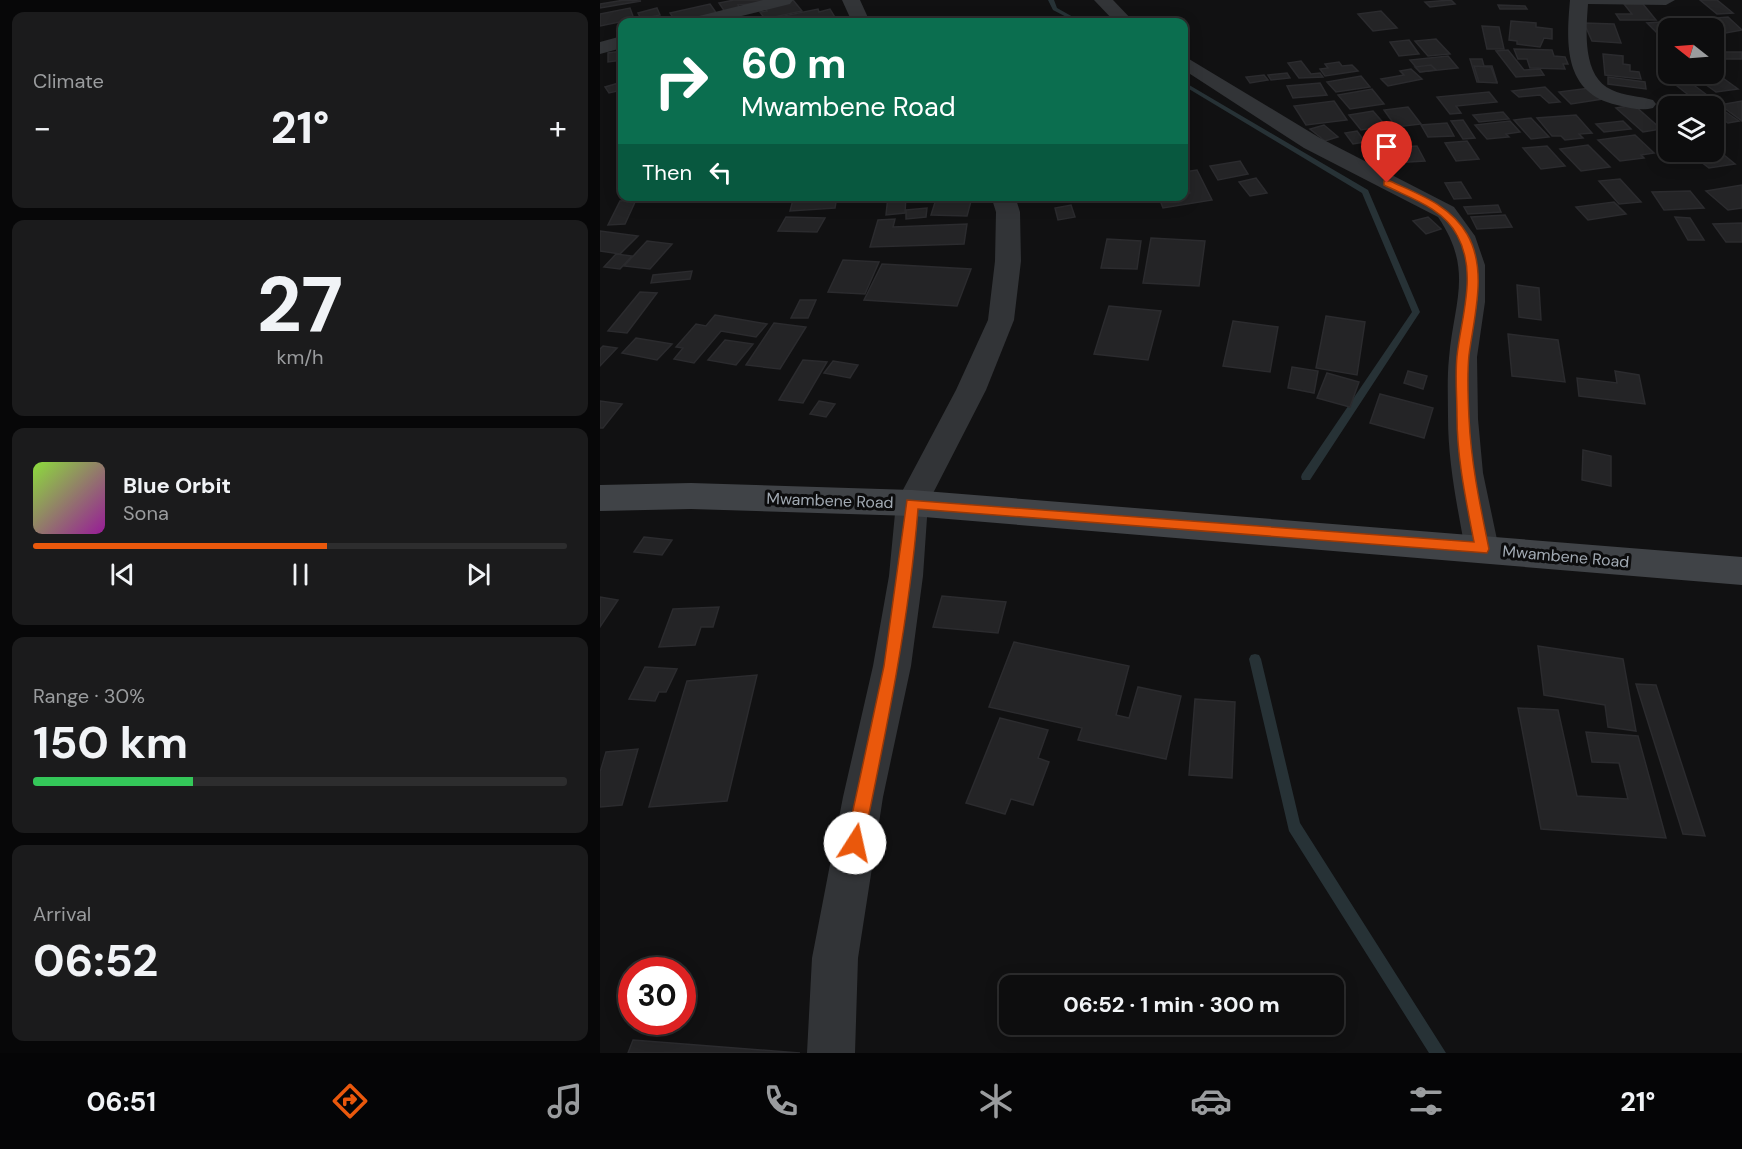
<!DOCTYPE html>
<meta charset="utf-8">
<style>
:root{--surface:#0d0d0e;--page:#1b1b1c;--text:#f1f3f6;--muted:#9a9c9e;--line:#2d2d2e;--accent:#ea580c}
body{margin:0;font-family:"DM Sans",sans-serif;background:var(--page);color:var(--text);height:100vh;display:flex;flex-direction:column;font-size:22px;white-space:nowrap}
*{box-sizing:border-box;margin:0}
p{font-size:20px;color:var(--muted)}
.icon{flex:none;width:33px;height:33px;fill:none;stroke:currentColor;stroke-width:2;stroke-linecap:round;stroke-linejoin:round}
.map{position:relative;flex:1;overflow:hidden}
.panel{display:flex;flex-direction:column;gap:12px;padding:12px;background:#070708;width:600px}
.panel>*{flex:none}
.banner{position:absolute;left:18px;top:18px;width:570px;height:183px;border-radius:12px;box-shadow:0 3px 15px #0003,0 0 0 2px var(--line);background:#0b6e4f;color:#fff;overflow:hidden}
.needle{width:39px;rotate:287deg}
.controls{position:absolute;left:1058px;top:18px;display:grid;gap:12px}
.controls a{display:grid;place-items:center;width:66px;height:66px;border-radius:12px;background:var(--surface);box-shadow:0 3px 15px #0003,0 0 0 2px var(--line);font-size:30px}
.speed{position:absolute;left:18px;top:957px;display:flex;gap:12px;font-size:30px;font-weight:700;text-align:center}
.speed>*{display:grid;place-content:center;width:78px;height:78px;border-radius:50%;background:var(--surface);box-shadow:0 3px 15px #0003,0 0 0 2px var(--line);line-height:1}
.speed .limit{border:9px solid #d22;background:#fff;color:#111}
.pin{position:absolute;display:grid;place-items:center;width:51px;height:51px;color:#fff;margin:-62px -26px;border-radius:50% 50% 50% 0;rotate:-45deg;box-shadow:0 0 6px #0007}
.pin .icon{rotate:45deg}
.me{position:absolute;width:66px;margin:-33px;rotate:10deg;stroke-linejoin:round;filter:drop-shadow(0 0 4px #0008)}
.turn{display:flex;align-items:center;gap:21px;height:126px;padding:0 24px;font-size:27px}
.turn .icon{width:78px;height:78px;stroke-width:2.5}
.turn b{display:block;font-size:42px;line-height:51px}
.then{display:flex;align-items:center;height:57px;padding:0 24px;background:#0003;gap:12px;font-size:22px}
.big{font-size:45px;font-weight:700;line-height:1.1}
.panel .widget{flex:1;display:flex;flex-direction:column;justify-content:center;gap:9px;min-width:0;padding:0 21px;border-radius:12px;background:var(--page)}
.panel .dial{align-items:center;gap:0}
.dial b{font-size:78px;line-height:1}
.song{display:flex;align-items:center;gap:18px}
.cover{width:72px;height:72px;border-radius:9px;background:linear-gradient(135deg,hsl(90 70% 55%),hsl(300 70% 35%))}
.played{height:6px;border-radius:3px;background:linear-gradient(90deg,var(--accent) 55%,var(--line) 55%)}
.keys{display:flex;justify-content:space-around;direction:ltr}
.heat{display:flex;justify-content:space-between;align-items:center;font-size:33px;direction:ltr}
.charge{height:9px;border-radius:4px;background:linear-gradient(90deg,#34c759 30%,var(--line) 0)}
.trip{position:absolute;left:399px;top:975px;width:345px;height:60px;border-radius:12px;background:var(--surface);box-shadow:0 3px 15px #0003,0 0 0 2px var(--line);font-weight:700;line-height:60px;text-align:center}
.tabs{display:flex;height:96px;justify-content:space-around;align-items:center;background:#050506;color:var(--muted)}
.tabs .icon{width:42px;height:42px}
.tabs .current{color:var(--accent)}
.tabs b{font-size:27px;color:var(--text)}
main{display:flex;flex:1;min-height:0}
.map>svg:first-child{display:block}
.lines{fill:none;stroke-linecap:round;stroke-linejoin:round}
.stream{fill:#273236;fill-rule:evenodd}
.building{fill:#242426;stroke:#2b2b2e;stroke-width:1.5}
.street{fill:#323437;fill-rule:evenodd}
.secondary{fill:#404347;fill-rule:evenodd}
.route{fill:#ea580c;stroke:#983908;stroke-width:1.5}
.labels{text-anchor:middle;stroke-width:6;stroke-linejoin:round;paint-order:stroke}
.street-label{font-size:16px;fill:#a2aab3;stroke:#0c0c0d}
</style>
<main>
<section class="panel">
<div class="widget"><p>Climate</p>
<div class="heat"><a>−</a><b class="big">21°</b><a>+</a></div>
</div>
<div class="widget dial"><b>27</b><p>km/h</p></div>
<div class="widget">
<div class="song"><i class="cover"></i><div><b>Blue Orbit</b><p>Sona</p></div></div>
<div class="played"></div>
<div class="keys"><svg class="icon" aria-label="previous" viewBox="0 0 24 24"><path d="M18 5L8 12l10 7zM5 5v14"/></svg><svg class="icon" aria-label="pause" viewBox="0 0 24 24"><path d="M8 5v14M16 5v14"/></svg><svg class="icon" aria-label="next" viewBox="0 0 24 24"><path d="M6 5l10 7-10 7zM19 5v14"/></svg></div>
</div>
<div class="widget"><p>Range · 30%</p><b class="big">150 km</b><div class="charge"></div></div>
<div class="widget"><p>Arrival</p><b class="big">06:52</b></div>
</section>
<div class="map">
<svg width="1142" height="1053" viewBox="0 0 1142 1053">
<rect width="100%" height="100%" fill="#111112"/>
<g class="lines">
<!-- stream -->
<g class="stream">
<path d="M448,0H454L457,8L482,22H476L453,10Z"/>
<path d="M584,82L768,190L820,312L710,480H702L701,477L702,474L812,312L762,193L584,86Z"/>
<path d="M655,654L659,655L661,659L700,823L846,1053H829L689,831L649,659L651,655Z"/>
</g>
</g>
<!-- building -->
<g class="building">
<path d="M24,0L41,1L0,8V4Z"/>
<path d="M134,0H162L164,3L138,5L140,9L125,12L119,3Z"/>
<path d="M193,0L202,11L165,19L160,12L167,11L164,7Z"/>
<path d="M851,0L855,4L830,7L825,2Z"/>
<path d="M1100,0H1117L1133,13L1117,14Z"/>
<path d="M110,4L117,14L76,22L70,13Z"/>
<path d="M1024,4H1043L1056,20H1020L1016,14H1032Z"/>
<path d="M898,5L925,6L927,9H900Z"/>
<path d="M30,8L34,19L0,26V14Z"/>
<path d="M57,8L60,15L41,19L38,13Z"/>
<path d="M218,9L219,12L230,9L236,19L227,22H182L179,17Z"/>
<path d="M781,11L797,28L773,31L758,14Z"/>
<path d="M1128,17L1142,30L1120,34L1113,32V28H1103L1093,20Z"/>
<path d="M1090,19L1100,28H1085L1076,20Z"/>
<path d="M911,21L936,23V27L952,29V39L944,38L940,47L917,44V41L909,40Z"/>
<path d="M1061,22L1068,29V44L1047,23Z"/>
<path d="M984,23L1014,24L1021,43L992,41Z"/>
<path d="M882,26L899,27L904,49H887Z"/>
<path d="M836,39L850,54L828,56L815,41Z"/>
<path d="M809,40L819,54L799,56L790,42Z"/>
<path d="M914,49L952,50L954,56L965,57L968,64H963L965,69L930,68L927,59H918Z"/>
<path d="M908,50L924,70L940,69L944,75L916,77L896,51Z"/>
<path d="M22,51V60L8,62V53Z"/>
<path d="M1113,52H1142V59H1118Z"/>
<path d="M1003,54L1023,56V64L1030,65V71L1039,72L1041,79L1005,75Z"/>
<path d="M848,56L858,68L820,72L810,60Z"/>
<path d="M870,59H882L884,66H892L897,82H877Z"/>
<path d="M701,61L711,74L720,73L723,77L699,78L688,63Z"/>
<path d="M739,62L742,66L752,65L758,71L725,76L720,69L728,68L725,64Z"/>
<path d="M831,65L836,70L820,72L815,67Z"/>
<path d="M874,66L891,67L897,83L879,82Z"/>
<path d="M811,69L822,79L788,86L781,79L804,75L800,71Z"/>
<path d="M687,73L690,78L671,80L668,75Z"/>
<path d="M1116,73L1138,89L1116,92L1094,76Z"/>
<path d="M664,75L668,80L650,83L646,77Z"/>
<path d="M761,76L770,87L736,92L727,82Z"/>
<path d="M1008,77L1045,82L1046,89L1008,84Z"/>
<path d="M22,82V90L9,93L5,87Z"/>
<path d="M720,83L727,95L693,98L687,86Z"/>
<path d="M1091,83L1115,101L1100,104L1077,86Z"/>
<path d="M945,87L960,102L949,103L940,95L919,97L912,91Z"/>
<path d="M990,88L1003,99L971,104L959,92Z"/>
<path d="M772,89L784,104L750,109L738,95Z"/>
<path d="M889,92L897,102L856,106L861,113L850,114L837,97Z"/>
<path d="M734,101L747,120L706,125L694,106Z"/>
<path d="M1142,101V121L1120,105Z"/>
<path d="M1034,105L1061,129L1043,132L1016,108Z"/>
<path d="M1117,106L1139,121L1128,123L1113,113V107Z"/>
<path d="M808,107L821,124L796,127L784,110Z"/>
<path d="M773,111L786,126L761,130L749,115Z"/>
<path d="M903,112L909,119L879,122L873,115Z"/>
<path d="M976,115L992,133L979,134L983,138L965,140L961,136H952L937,118Z"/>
<path d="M931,118L949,137L931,139L914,120Z"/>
<path d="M863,120L875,138L863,139L851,121Z"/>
<path d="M910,121L920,132L906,134L909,137L887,139L875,125Z"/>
<path d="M1023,121L1031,129L1004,132L996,124Z"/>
<path d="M847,123L854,136L828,137L821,125Z"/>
<path d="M724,125L738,137L725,141L710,129Z"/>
<path d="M757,131L765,142L753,144L745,133Z"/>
<path d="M787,133L794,142L774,144L768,135Z"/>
<path d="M1035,135L1054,153L1041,155L1044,158L1020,161L998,140Z"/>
<path d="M867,141L879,159L856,161L845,143Z"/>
<path d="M988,145L1010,167L981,171L960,149Z"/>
<path d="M817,146L825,161L774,164L767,149Z"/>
<path d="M947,146L965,166L941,169L923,148Z"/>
<path d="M1113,146L1135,164L1109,168L1088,152H1113Z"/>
<path d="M640,161L648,174L618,180L610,166Z"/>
<path d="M597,170L612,200L563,208L559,198L584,196V194L590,193L584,180V172Z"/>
<path d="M656,178L667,193L650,196L639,182Z"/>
<path d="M1020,179L1041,202L1019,204L999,181Z"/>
<path d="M861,182L871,198L854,199L845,183Z"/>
<path d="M1142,185V208L1128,210L1106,191Z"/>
<path d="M1090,191L1104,208L1064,210L1052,192Z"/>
<path d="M194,196H237L235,208L190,211Z"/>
<path d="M288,196H306L305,213L286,215Z"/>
<path d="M337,196H381L380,202L371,201L367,216L331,215Z"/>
<path d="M36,200L25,224L8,225L20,201Z"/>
<path d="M1014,202L1026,214L988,220L976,207Z"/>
<path d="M471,205L475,217L458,220L455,208Z"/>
<path d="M898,205L901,212L868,214L864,207Z"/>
<path d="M327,208L326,217L306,219V210Z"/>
<path d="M905,215L912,227L877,229L871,217Z"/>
<path d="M186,217L225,218L217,232L178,231Z"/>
<path d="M828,217L841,229L826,234L813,221Z"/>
<path d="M1075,217L1090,218L1104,240H1088Z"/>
<path d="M295,219L293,227L367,224L364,244L270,247L278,220Z"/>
<path d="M1142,223V242H1126L1113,224Z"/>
<path d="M0,231L38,236L20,254L0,251Z"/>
<path d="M551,238L605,241L599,286L543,283Z"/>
<path d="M507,239L541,241L537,269L501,268Z"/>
<path d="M47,241L72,244L50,269L24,266Z"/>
<path d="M16,254L32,256L20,269L4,267Z"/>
<path d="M243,260L279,262L265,294L228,292Z"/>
<path d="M282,264L371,269L357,306L264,300Z"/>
<path d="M92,271L90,279L51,283L53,275Z"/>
<path d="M917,285L939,288L941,320L919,317Z"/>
<path d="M40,292L57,293L27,333L8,331Z"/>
<path d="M200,300H216L208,318H191Z"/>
<path d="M509,306L561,311L548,360L494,354Z"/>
<path d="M115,315L167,324L156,337L121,331L94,363L74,359L83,348L76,347L96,324L106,326Z"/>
<path d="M726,316L765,322L757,375L716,368Z"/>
<path d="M633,321L678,327L670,372L623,366Z"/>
<path d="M174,323L206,327L180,369L146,365Z"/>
<path d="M908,334L958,340L965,382L912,376Z"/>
<path d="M36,338L72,344L57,360L22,353Z"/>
<path d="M125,340L153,344L136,365L108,360Z"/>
<path d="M3,346L17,348L0,366V349Z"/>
<path d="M203,360L227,362L203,403L179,400Z"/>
<path d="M233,361L258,365L250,378L224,373Z"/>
<path d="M692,367L718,371L714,393L688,388Z"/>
<path d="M808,371L827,376L823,389L804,383Z"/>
<path d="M1015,371L1039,375L1045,404L979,396L977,378L1017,383Z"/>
<path d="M727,373L759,382L750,407L717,398Z"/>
<path d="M780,394L833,408L824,438L770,423Z"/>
<path d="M0,401L22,404L3,428H0Z"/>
<path d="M219,401L235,404L226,417L210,414Z"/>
<path d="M983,450L1011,456V486L982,480Z"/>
<path d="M44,537L72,540L62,555L34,552Z"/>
<path d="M342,596L406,602L398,633L333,627Z"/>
<path d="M0,597L18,600L0,627Z"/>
<path d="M119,607L113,627H101L95,645L59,647L73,609Z"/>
<path d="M414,642L529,666L516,715L529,718L538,687L581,696L566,759L478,740L482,728L389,707Z"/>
<path d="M938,646L1023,659L1036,731L1008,727L1005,705L944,695Z"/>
<path d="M45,667L77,669L66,692H59L55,701L29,699Z"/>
<path d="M157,675L127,801L49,807L87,681Z"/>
<path d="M1036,684L1056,685L1105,836L1083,834Z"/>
<path d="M595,699L635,702L632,778L589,775Z"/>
<path d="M918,708L958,710L977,796L1028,799L1019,763L992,762L986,732L1038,736L1066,838L941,829Z"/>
<path d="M400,718L448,730L438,758L449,762L433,805L411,799L405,814L366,803Z"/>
<path d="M38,749L22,805L0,807V772L6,752Z"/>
<path d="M33,1040L200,1053H28Z"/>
</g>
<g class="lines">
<!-- street -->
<g class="street">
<path d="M163,0H193L190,4L117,22H88L91,18Z"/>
<path d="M242,0H260L270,22H252Z"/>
<path d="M494,0H513L534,22H515Z"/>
<path d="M970,0H1075L1066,5L988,4C986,31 982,77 1012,90C1024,96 1040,96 1053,100L1056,104L1053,108C1042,111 1029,108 1017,105C964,93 966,45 970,0Z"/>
<path d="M22,36V48L0,54V42Z"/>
<path d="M584,56L720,138L854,207L875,236L885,265V302L877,357L878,419L883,473L899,549L894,559L882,563L870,559L865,549C857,505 848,462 848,417C848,398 847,377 849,358C854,301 874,270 838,217L704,148L584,70Z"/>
<path d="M391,196H415L420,212L421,261L414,320L386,390L328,503L323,576L311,666L283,797L258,958L255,1053H207L212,958L243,797L273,666L289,576L296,503L356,390L388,320L395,261L396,212Z"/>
</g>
<!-- secondary -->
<path class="secondary" d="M91,483L312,490L1142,557V585L312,516L91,509L0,511V485Z"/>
</g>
<!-- route -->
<path class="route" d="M784,181H790C820,195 850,205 867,234C888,270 874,316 869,355C867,375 868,398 869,418C871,463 880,505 889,549L887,553L318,509C309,622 286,732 263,843L261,849L255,852L249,849L246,843L284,666L307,500L874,542C866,500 857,459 857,416C857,396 855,376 857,356C861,317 878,273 857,235C843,208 810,198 784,185Z"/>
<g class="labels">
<!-- street labels -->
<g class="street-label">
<text transform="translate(230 500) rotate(2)" y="6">Mwambene Road</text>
<text transform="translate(966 556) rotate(5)" y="6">Mwambene Road</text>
</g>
</g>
</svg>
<div class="controls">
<a><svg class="needle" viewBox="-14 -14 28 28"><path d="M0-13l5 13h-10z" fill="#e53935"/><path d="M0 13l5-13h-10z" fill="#9a9c9e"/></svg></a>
<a><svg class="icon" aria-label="layers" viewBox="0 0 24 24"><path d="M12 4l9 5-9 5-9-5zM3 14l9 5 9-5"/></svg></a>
</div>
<div class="speed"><div class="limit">30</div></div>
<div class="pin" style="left:787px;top:183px;background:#d93025"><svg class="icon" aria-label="arrive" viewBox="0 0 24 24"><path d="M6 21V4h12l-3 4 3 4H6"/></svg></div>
<svg class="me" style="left:255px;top:843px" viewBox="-20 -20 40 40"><circle r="19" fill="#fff"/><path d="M0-13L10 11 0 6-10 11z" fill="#ea580c"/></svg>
<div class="trip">06:52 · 1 min · 300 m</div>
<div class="banner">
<div class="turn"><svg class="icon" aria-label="right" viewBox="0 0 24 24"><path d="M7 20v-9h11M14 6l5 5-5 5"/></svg><div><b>60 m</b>Mwambene Road</div></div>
<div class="then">Then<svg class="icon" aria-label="left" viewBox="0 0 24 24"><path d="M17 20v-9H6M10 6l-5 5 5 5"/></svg></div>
</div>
</div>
</main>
<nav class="tabs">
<b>06:51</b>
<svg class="icon current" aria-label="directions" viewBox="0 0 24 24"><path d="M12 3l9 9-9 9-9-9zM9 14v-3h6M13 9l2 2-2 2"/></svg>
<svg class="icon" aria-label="music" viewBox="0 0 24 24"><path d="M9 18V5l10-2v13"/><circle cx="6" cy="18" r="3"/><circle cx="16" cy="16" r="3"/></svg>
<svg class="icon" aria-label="phone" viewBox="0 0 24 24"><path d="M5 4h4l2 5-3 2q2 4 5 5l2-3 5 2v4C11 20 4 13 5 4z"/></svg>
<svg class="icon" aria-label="climate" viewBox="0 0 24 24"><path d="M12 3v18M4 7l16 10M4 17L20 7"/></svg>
<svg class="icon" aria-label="car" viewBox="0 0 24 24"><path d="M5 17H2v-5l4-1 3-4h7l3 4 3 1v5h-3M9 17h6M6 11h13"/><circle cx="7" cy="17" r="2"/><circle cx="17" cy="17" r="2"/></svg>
<svg class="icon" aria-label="filters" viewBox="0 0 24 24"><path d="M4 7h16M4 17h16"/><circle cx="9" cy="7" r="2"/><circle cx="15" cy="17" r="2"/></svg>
<b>21°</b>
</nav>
